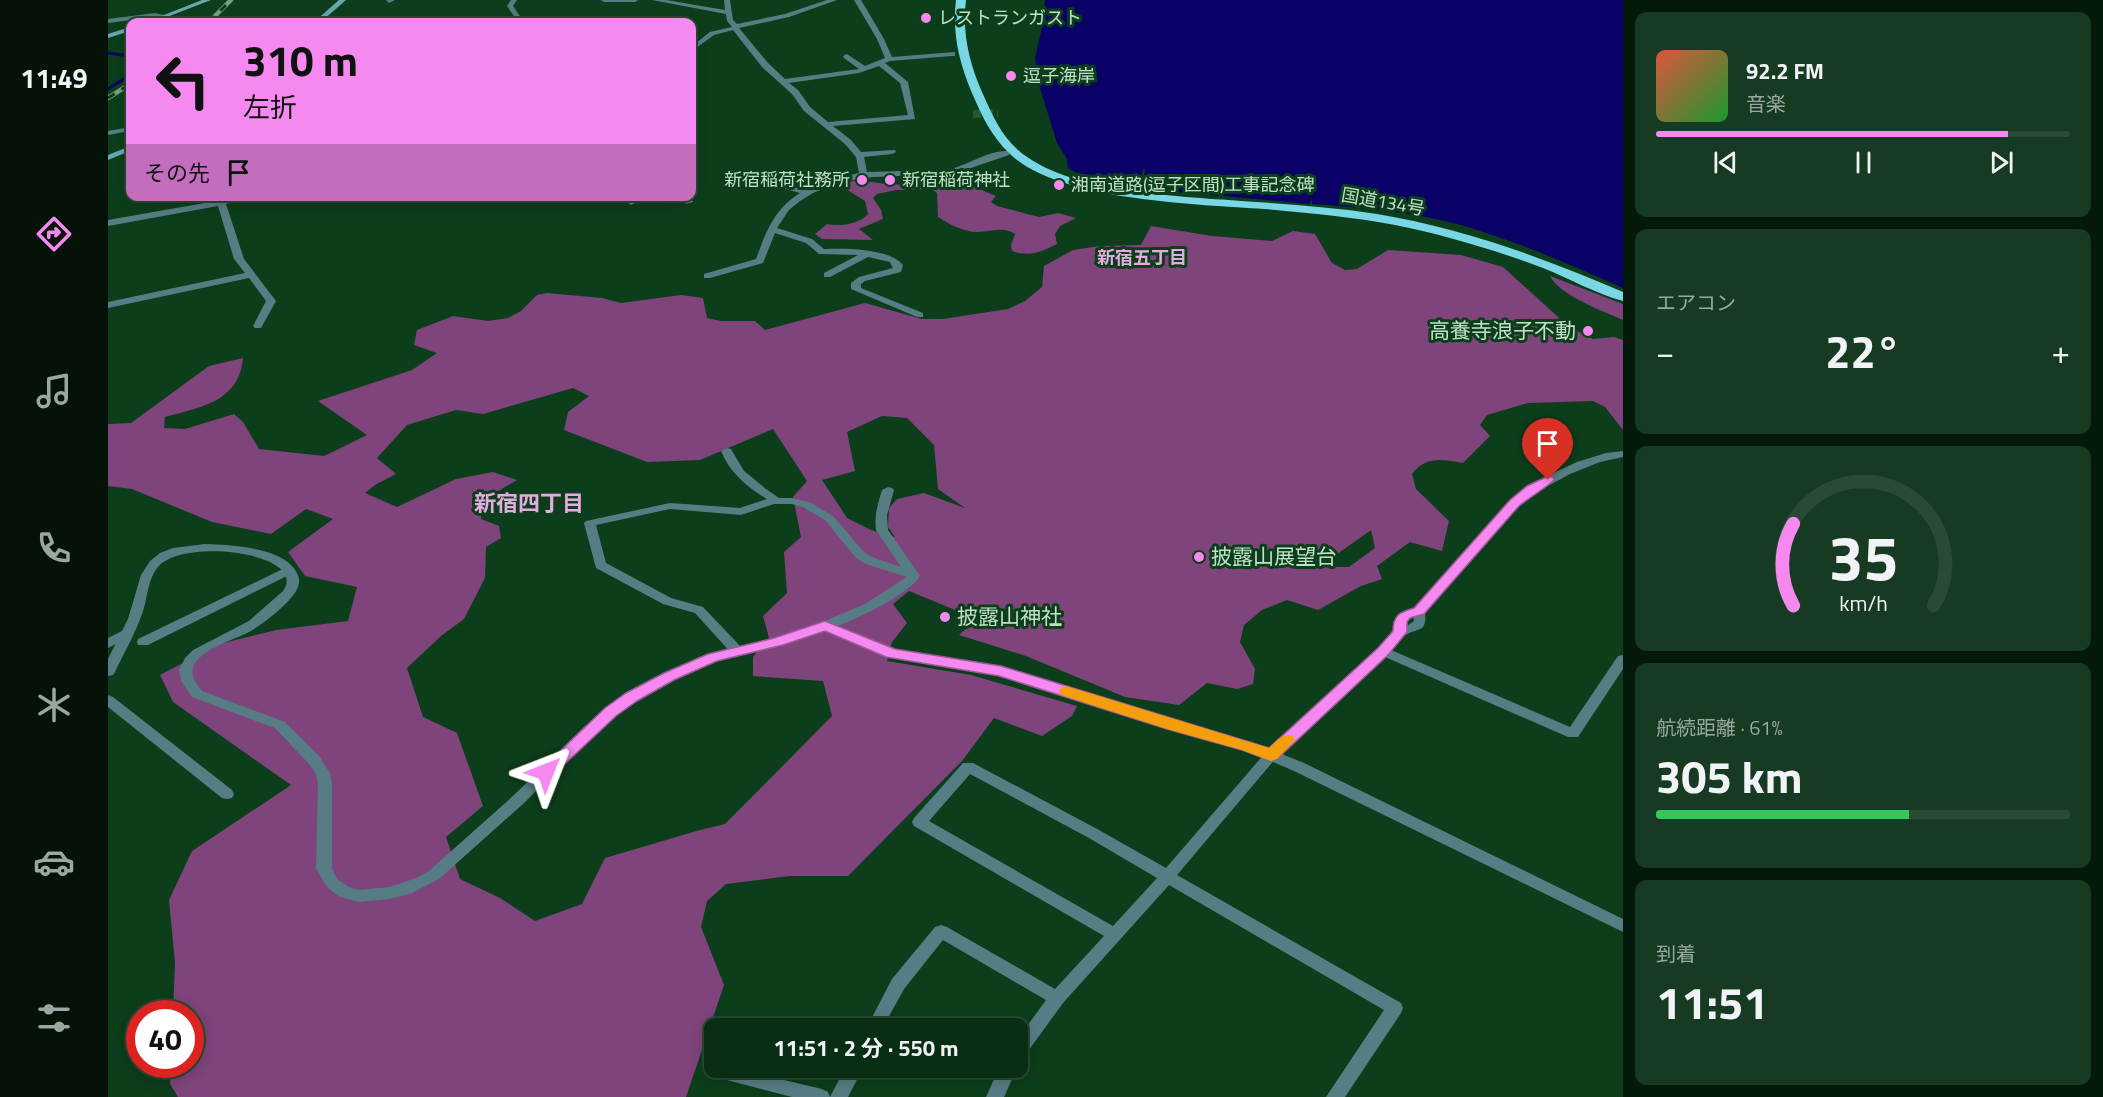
<!DOCTYPE html>
<html lang="ja">
<meta charset="utf-8">
<style>
:root{--surface:#092e14;--page:#173a22;--text:#f1f3f6;--muted:#99a8a0;--line:#294a34;--accent:#f589ef}
body{margin:0;font-family:"Titillium Web","Noto Sans JP",sans-serif;background:var(--page);color:var(--text);height:100vh;display:flex;flex-direction:column;font-size:22px;white-space:nowrap}
*{box-sizing:border-box;margin:0}
p{font-size:20px;color:var(--muted)}
.icon{flex:none;width:33px;height:33px;fill:none;stroke:currentColor;stroke-width:2;stroke-linecap:round;stroke-linejoin:round}
.map{position:relative;flex:1;overflow:hidden}
.details{display:flex;flex-direction:column;gap:12px;padding:12px;background:#05190b;width:480px}
.details>*{flex:none}
.guide{position:absolute;left:18px;top:18px;width:570px;height:183px;border-radius:12px;box-shadow:0 3px 15px #0003,0 0 0 2px var(--line);background:#f589ef;color:#111;overflow:hidden}
.speed{position:absolute;left:18px;top:1000px;display:flex;gap:12px;font-size:30px;font-weight:700;text-align:center}
.speed>*{display:grid;place-content:center;width:78px;height:78px;border-radius:50%;background:var(--surface);box-shadow:0 3px 15px #0003,0 0 0 2px var(--line);line-height:1}
.speed .limit{border:9px solid #d22;background:#fff;color:#111}
.pin{position:absolute;display:grid;place-items:center;width:51px;height:51px;color:#fff;margin:-62px -26px;border-radius:50% 50% 50% 0;rotate:-45deg;box-shadow:0 0 6px #0007}
.pin .icon{rotate:45deg}
.me{position:absolute;width:66px;margin:-33px;rotate:45deg;stroke-linejoin:round;filter:drop-shadow(0 0 4px #0008)}
.turn{display:flex;align-items:center;gap:21px;height:126px;padding:0 18px;font-size:27px}
.turn .icon{width:78px;height:78px;stroke-width:2.5}
.turn b{display:block;font-size:42px;line-height:51px}
.then{display:flex;align-items:center;height:57px;padding:0 18px;background:#0003;gap:12px;font-size:22px}
.big{font-size:45px;font-weight:700;line-height:1.1}
.details .tile{flex:1;display:flex;flex-direction:column;justify-content:center;gap:9px;min-width:0;padding:0 21px;border-radius:12px;background:var(--page)}
.details .dial{align-items:center;gap:0}
.dial svg{height:156px;overflow:visible;fill:none;stroke:var(--line);stroke-width:7;stroke-linecap:round;text-anchor:middle}
.dial text{fill:var(--text);stroke:none}
.song{display:flex;align-items:center;gap:18px}
.cover{width:72px;height:72px;border-radius:9px;background:linear-gradient(135deg,hsl(10 70% 55%),hsl(130 70% 35%))}
.played{height:6px;border-radius:3px;background:linear-gradient(90deg,var(--accent) 85%,var(--line) 85%)}
.keys{display:flex;justify-content:space-around;direction:ltr}
.heat{display:flex;justify-content:space-between;align-items:center;font-size:33px;direction:ltr}
.charge{height:9px;border-radius:4px;background:linear-gradient(90deg,#34c759 61%,var(--line) 0)}
.trip{position:absolute;left:596px;top:1018px;width:324px;height:60px;border-radius:12px;background:var(--surface);box-shadow:0 3px 15px #0003,0 0 0 2px var(--line);font-weight:700;line-height:60px;text-align:center}
main{display:flex;flex:1;min-height:0}
.dock{display:flex;flex-direction:column;width:108px;justify-content:space-around;align-items:center;background:#041208;color:var(--muted)}
.dock .icon{width:42px;height:42px}
.dock .current{color:var(--accent)}
.dock b{font-size:27px;color:var(--text)}
.map>svg:first-child{display:block}
.green{fill:#7e447b;fill-rule:evenodd}
.water{fill:#0b0267}
.lines{fill:none;stroke-linecap:round;stroke-linejoin:round}
.stream{stroke:#0b0267;stroke-width:3}
.minor-tunnel{stroke:#275634;stroke-width:8;stroke-dasharray:8 4;stroke-linecap:butt}
.minor{fill:#577d84;fill-rule:evenodd}
.tertiary{fill:#577d84;fill-rule:evenodd}
.secondary{fill:#67a7b2;fill-rule:evenodd}
.trunk{fill:#78d6e5;fill-rule:evenodd}
.rail-casing{stroke:#789f81;stroke-width:4.5}
.rail{stroke:#0c3e1b;stroke-width:3;stroke-dasharray:8;stroke-linecap:butt}
.route{fill:#f589ef;stroke:#9f599b;stroke-width:1.5}
.slow{fill:#f59e0b}
.poi-dot{fill:#f589ef;stroke:#0c3e1b;stroke-width:2}
.labels{text-anchor:middle;stroke-width:6;stroke-linejoin:round;paint-order:stroke}
.far-poi-label{font-size:18px;fill:#c0e0c5;stroke:#0c3e1b;text-anchor:start}
.far-street-label{font-size:18px;fill:#c0e0c5;stroke:#0c3e1b}
.far-neighbourhood-label{font-size:18px;font-weight:bold;fill:#e5aae0;stroke:#0c3e1b}
.poi-label{font-size:21px;fill:#c0e0c5;stroke:#0c3e1b;text-anchor:start}
.neighbourhood-label{font-size:22px;font-weight:bold;fill:#e5aae0;stroke:#0c3e1b}
</style>
<main>
<nav class="dock">
<b>11:49</b>
<svg class="icon current" aria-label="directions" viewBox="0 0 24 24"><path d="M12 3l9 9-9 9-9-9zM9 14v-3h6M13 9l2 2-2 2"/></svg>
<svg class="icon" aria-label="music" viewBox="0 0 24 24"><path d="M9 18V5l10-2v13"/><circle cx="6" cy="18" r="3"/><circle cx="16" cy="16" r="3"/></svg>
<svg class="icon" aria-label="phone" viewBox="0 0 24 24"><path d="M5 4h4l2 5-3 2q2 4 5 5l2-3 5 2v4C11 20 4 13 5 4z"/></svg>
<svg class="icon" aria-label="climate" viewBox="0 0 24 24"><path d="M12 3v18M4 7l16 10M4 17L20 7"/></svg>
<svg class="icon" aria-label="car" viewBox="0 0 24 24"><path d="M5 17H2v-5l4-1 3-4h7l3 4 3 1v5h-3M9 17h6M6 11h13"/><circle cx="7" cy="17" r="2"/><circle cx="17" cy="17" r="2"/></svg>
<svg class="icon" aria-label="filters" viewBox="0 0 24 24"><path d="M4 7h16M4 17h16"/><circle cx="9" cy="7" r="2"/><circle cx="15" cy="17" r="2"/></svg>
</nav>
<div class="map">
<svg width="1515" height="1097" viewBox="0 0 1515 1097">
<rect width="100%" height="100%" fill="#0c3e1b"/>
<!-- green -->
<g class="green">
<path d="M840,176L888,196L883,202L889,206L931,217L950,213L968,218L952,226L947,234L949,244C933,252 922,257 904,251L903,245L907,234C895,226 884,232 870,232C855,232 843,225 830,217L829,193L824,189L788,190L769,194L765,198L773,210L775,219L751,229L765,240L714,239L707,234L719,224C731,227 752,224 760,214L757,201L730,184C755,176 773,187 799,184C813,182 825,177 840,176Z"/>
<path d="M1043,226L1104,236L1164,241L1185,231L1207,234L1224,263L1237,270L1249,269L1280,250L1353,255L1395,267L1461,327L1485,339L1506,337L1515,340V430L1497,407L1485,401L1420,403L1379,415L1372,425L1382,436L1355,463C1335,459 1317,456 1304,474L1308,489L1341,521L1334,551L1302,542L1269,566L1274,579L1253,586L1210,610L1179,600L1154,610L1136,625L1132,642L1147,669L1145,684L1129,689L1099,683L1071,705L1017,697L918,656L851,635L869,619L801,591L785,604L799,623L784,642L779,661L863,675L969,706L964,716L934,736L886,718L854,761L740,876H681L618,884L599,901L593,927L616,985L578,1097H70L62,1084L63,1065H82V1014H65L67,963L61,900L84,851L183,785L65,702L52,675L111,644L168,630L240,621L249,587L197,576L180,552L225,519L198,509L163,534L104,522L24,489L0,486V424L23,423L101,366L135,358C131,402 93,407 57,417L56,428L77,429L126,414L135,422L151,449L216,456L259,435L210,401L304,370L329,353L306,345L309,330L345,316L380,321L400,318L413,311L429,295L439,293L494,298L513,303L573,295L595,298L599,318L613,321H647L657,330L757,303L814,319H835L900,309L917,301L934,287L936,266L965,250L992,246L1033,245ZM465,388L481,396L460,412L456,430L539,462L592,460L665,429L699,481L685,497L693,537L676,552L679,593L655,616L661,638L645,657V676L715,681L724,716L617,824L592,830L497,858L474,904L427,921L392,898L352,879L338,837L375,806L349,733L315,717L299,668L333,636L356,619L377,578L378,547L393,538L391,526L373,519L375,500L409,480L385,472L348,479L289,507L257,493L267,485L288,474L269,458L299,425L348,410L375,414ZM774,416L799,418L826,445L830,489L857,508L816,493L789,499L781,508L780,527L787,537L763,530L739,518L714,480L747,471L739,432ZM1263,530L1267,548L1241,567H1211Z"/>
<path d="M1442,276L1515,304V320C1495,311 1451,295 1442,276Z"/>
</g>
<!-- water -->
<path class="water" d="M937,0H1515V288C1466,266 1417,245 1366,229C1321,214 1252,207 1204,204V199L1201,204L1115,196L1116,187H1113L1112,196L1034,189L1037,169H1035L1031,188C1006,185 982,181 960,168L959,159L949,143L932,88L927,58L936,18Z"/>
<g class="lines">
<!-- stream -->
<g class="stream">
<path d="M0,53L22,56"/>
<path d="M0,89L22,75"/>
</g>
<!-- minor-tunnel -->
<path class="minor-tunnel" d="M865,114L890,113"/>
<!-- minor -->
<g class="minor">
<path d="M278,0H287L281,3Z"/>
<path d="M403,0H409L405,6L416,22H410L399,6Z"/>
<path d="M493,0H530L527,2H496Z"/>
<path d="M544,0H558L617,10L616,0H622L625,20L629,24L677,14L719,0H729L681,17L631,28L660,63L677,79L751,69L736,58L735,56L739,54L757,66L777,58L769,39L746,0H753L756,5L776,39L784,57L847,52V56H844L782,61L777,63L800,82L807,119L725,126L743,140L753,152L787,150L788,152L784,154L756,157L759,172L837,170C859,167 878,150 901,151V155L845,174L765,177L732,182L705,193L692,201L681,210L669,228L704,239L716,249C737,248 781,248 795,265L793,272L757,281L753,284V288L815,313V317H809L743,289V283L751,277L785,268L782,262L760,257L722,277H716V273L750,255L711,254L698,243L667,233L655,263L602,278H596V274L648,259C658,232 666,209 692,193L674,188V184L698,190L726,179L751,173L748,157L737,144L696,111L684,94L654,67L625,30L606,35L584,51V46L602,32L624,27L619,21L618,14ZM771,66L792,83L800,115L720,122L702,107L690,90L681,83L751,73Z"/>
<path d="M47,13L61,16L58,18L47,17L0,23V19Z"/>
<path d="M22,127V131L0,135V131Z"/>
<path d="M106,196H115L116,199L131,196H152L118,204L136,259L168,301L153,328H147L145,326L158,301L141,278L0,308V302L137,273L126,259L110,206L0,226V220L108,201Z"/>
<path d="M529,196H542L523,205L519,202Z"/>
<path d="M574,196H583L585,202L578,204Z"/>
<path d="M619,448L623,449L636,471L658,489L671,498H685L703,503L725,516L756,552L766,558L793,567L768,530C766,516 770,503 774,490L780,487L784,488L786,490L779,515L780,530L812,576C801,595 740,624 717,630L712,629L711,626L712,623L757,604L799,577L758,564L748,558L717,520L695,507L684,504H666L633,515L562,509L488,525L498,563L563,598L595,607L635,649L637,652L635,655H625L587,613L555,604L488,568L476,523L478,521L562,503L632,508L659,499C639,487 622,473 613,451Z"/>
<path d="M1515,451V457L1492,462L1462,474L1434,489L1411,505L1317,612C1319,633 1311,627 1297,635C1292,638 1287,645 1283,650L1462,727L1510,656L1515,655V669L1470,737H1460L1277,657L1168,758L1069,875L1293,1003L1295,1008L1293,1013L1237,1097H1218L1276,1010L1061,885L955,1003L915,1058L909,1060V1040L938,1000L835,940L796,989L774,1029H758L784,979L827,927L833,925L839,927L947,989L996,936L806,826L804,822L806,818L855,763H865L991,830L1058,868L1158,752L1270,648L1286,631L1287,623L1292,615L1307,608L1403,501L1413,493L1439,476L1469,462L1498,453ZM1305,617L1306,621L1299,626L1300,621ZM862,774L981,838L1049,878L1005,926L821,821Z"/>
<path d="M181,566L185,567L187,570L185,573L40,645H30L29,642L30,639Z"/>
<path d="M18,629L23,630L24,633L23,636L0,648V638Z"/>
<path d="M0,695L5,697L124,790L126,794L124,798L119,799L114,798L0,707Z"/>
<path d="M611,1068H626L714,1089L720,1092L722,1097L737,1068H755L740,1097H684L611,1078L608,1073Z"/>
<path d="M891,1068H909L896,1097H878Z"/>
</g>
<!-- tertiary -->
<path class="tertiary" d="M97,544C122,545 173,547 187,570C189,573 192,578 191,583C190,598 153,626 139,633C123,641 99,647 88,662C80,673 87,682 94,691L177,722L211,756L222,773L224,784V869L229,879L241,887L250,890L282,887L308,878L321,871L405,796L476,727L518,694L591,657L667,639L717,622L787,650L898,668L1066,722L1144,742L1196,763L1515,919V932L1186,771L1135,749L1059,729L892,675L779,657L717,631L675,645L600,663L528,700L486,733L415,804L331,879L304,893L282,899L250,902L230,896L219,887L208,869L210,784L208,774L201,764L167,728L84,697L73,681L71,670L77,658L85,650L141,621L175,591C202,553 75,537 50,567C39,580 40,599 34,614C27,634 16,653 7,672L5,675L0,676V659L20,619L33,575L42,561L52,553L65,548Z"/>
<!-- secondary -->
<g class="secondary">
<path d="M94,0H103L46,22H38Z"/>
<path d="M231,0H238L213,22H206Z"/>
<path d="M22,27V31L0,38V34Z"/>
<path d="M22,146V151L0,160V155Z"/>
</g>
<!-- trunk -->
<path class="trunk" d="M848,0H858C854,33 861,62 874,92C884,114 892,134 910,150C959,193 1070,196 1133,201C1178,204 1224,207 1269,214C1354,228 1436,258 1515,292V301C1488,294 1461,278 1435,268C1387,250 1337,235 1287,225C1244,217 1200,213 1156,209C1089,204 951,201 902,154C883,136 874,116 864,93C851,62 844,33 848,0Z"/>
<defs>
<g id="rail">
<path d="M101,22L123,0"/>
<path d="M0,98L22,84"/>
</g>
</defs>
<!-- rail casing -->
<use href="#rail" class="rail-casing"/>
<!-- rail -->
<use href="#rail" class="rail"/>
</g>
<!-- route -->
<path class="route" d="M1440,476L1445,477L1446,480C1438,488 1422,497 1411,506L1316,614L1302,618L1299,622V632L1280,655L1169,759H1158L1134,750L1059,729L891,676L778,657L717,631L675,645L609,661L566,680L529,701L508,716L444,776H433L430,772L497,708L518,693L556,673L600,654L666,638L717,621L787,649L893,666L1161,748L1270,648L1285,631C1285,615 1292,612 1306,608L1402,500L1419,486Z"/>
<!-- slow -->
<path class="slow" d="M958,686L1161,748C1169,741 1174,733 1185,736L1187,740L1169,759L1163,761L1134,750L1059,729L953,695L951,691L953,688Z"/>
<!-- markers -->
<g class="poi-dot">
<circle cx="818" cy="18" r="6"/>
<circle cx="903" cy="76" r="6"/>
<circle cx="754" cy="180" r="6"/>
<circle cx="782" cy="180" r="6"/>
<circle cx="951" cy="185" r="6"/>
<circle cx="1480" cy="331" r="6"/>
<circle cx="1091" cy="557" r="6"/>
<circle cx="837" cy="617" r="6"/>
</g>
<g class="labels">
<!-- far-poi labels -->
<g class="far-poi-label">
<text x="830" y="24">レストランガスト</text>
<text x="915" y="82">逗子海岸</text>
<text x="742" y="186" text-anchor="end">新宿稲荷社務所</text>
<text x="794" y="186">新宿稲荷神社</text>
<text x="963" y="191">湘南道路(逗子区間)工事記念碑</text>
</g>
<!-- far-street labels -->
<g class="far-street-label">
<text transform="translate(1275 202) rotate(10)" y="6">国道134号</text>
</g>
<!-- far-neighbourhood labels -->
<g class="far-neighbourhood-label">
<text x="1034" y="264">新宿五丁目</text>
</g>
<!-- poi labels -->
<g class="poi-label">
<text x="1468" y="338" text-anchor="end">高養寺浪子不動</text>
<text x="1103" y="564">披露山展望台</text>
<text x="849" y="624">披露山神社</text>
</g>
<!-- neighbourhood labels -->
<g class="neighbourhood-label">
<text x="421" y="511">新宿四丁目</text>
</g>
</g>
</svg>
<div class="speed"><div class="limit">40</div></div>
<div class="pin" style="left:1440px;top:480px;background:#d93025"><svg class="icon" aria-label="arrive" viewBox="0 0 24 24"><path d="M6 21V4h12l-3 4 3 4H6"/></svg></div>
<svg class="me" style="left:438px;top:772px" viewBox="-20 -20 40 40"><path d="M0-17L14 15 0 8-14 15z" fill="#f589ef" stroke="#fff" stroke-width="4"/></svg>
<div class="trip">11:51 · 2 分 · 550 m</div>
<div class="guide">
<div class="turn"><svg class="icon" aria-label="left" viewBox="0 0 24 24"><path d="M17 20v-9H6M10 6l-5 5 5 5"/></svg><div><b>310 m</b>左折</div></div>
<div class="then">その先<svg class="icon" aria-label="arrive" viewBox="0 0 24 24"><path d="M6 21V4h12l-3 4 3 4H6"/></svg></div>
</div>
</div>
<section class="details">
<div class="tile">
<div class="song"><i class="cover"></i><div><b>92.2 FM</b><p>音楽</p></div></div>
<div class="played"></div>
<div class="keys"><svg class="icon" aria-label="previous" viewBox="0 0 24 24"><path d="M18 5L8 12l10 7zM5 5v14"/></svg><svg class="icon" aria-label="pause" viewBox="0 0 24 24"><path d="M8 5v14M16 5v14"/></svg><svg class="icon" aria-label="next" viewBox="0 0 24 24"><path d="M6 5l10 7-10 7zM19 5v14"/></svg></div>
</div>
<div class="tile"><p>エアコン</p>
<div class="heat"><a>−</a><b class="big">22°</b><a>+</a></div>
</div>
<div class="tile dial"><svg viewBox="0 0 100 80">
<path d="M14 69A42 42 0 1 1 86 69"/>
<path d="M14 69A42 42 0 0 1 14 27" stroke="#f589ef"/>
<text x="50" y="56" font-size="32" font-weight="700">35</text>
<text x="50" y="72" font-size="11">km/h</text>
</svg></div>
<div class="tile"><p>航続距離 · 61%</p><b class="big">305 km</b><div class="charge"></div></div>
<div class="tile"><p>到着</p><b class="big">11:51</b></div>
</section>
</main>
